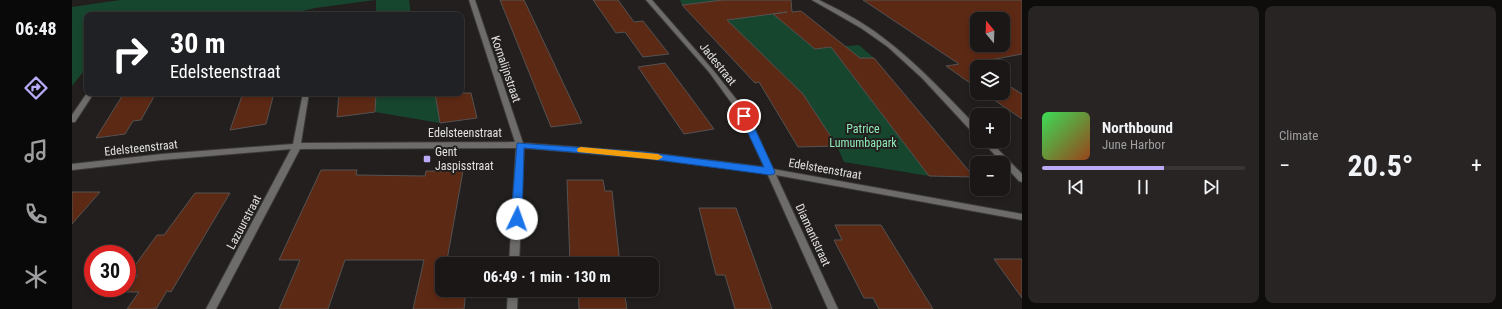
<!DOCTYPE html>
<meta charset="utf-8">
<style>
:root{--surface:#1a1716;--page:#272423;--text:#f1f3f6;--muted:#9f9fa1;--line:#383635;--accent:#b9abf7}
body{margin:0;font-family:"Roboto Condensed",sans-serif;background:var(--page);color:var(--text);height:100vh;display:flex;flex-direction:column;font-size:15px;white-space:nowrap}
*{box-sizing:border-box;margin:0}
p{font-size:13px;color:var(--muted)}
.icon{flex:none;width:22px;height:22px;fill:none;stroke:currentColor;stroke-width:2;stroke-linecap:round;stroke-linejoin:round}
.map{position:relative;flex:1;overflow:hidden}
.sheet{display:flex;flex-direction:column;gap:6px;padding:6px;background:#0e0d0c;width:480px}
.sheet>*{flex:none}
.banner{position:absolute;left:12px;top:12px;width:380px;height:84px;border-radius:8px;box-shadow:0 2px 6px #0003,0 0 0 1px var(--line);background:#202124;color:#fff;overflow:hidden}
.needle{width:26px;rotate:341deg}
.tools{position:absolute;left:898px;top:12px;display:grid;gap:8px}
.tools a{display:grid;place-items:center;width:40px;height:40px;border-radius:8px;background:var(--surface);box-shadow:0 2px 6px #0003,0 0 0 1px var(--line);font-size:20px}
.speed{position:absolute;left:12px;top:245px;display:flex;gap:8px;font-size:20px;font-weight:700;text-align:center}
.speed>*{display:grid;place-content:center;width:52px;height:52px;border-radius:50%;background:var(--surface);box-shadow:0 2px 6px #0003,0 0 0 1px var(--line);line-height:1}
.speed .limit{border:6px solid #d22;background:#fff;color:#111}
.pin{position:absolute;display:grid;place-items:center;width:34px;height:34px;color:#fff;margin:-17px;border:2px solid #fff;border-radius:50%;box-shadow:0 1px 4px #0007}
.me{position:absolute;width:44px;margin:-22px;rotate:3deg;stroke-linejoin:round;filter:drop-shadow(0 0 3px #0008)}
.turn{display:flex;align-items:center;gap:14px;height:84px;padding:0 20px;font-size:18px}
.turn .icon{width:52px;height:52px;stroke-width:2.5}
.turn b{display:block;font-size:28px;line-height:34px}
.big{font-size:30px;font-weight:700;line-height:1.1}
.sheet .card{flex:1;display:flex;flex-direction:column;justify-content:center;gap:6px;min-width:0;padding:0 14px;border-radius:8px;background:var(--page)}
.song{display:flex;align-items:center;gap:12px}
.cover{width:48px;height:48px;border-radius:6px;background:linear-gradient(135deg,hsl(130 70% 55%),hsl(20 70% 35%))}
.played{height:4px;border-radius:2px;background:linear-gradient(90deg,var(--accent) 60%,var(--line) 60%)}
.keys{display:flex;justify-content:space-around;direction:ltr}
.heat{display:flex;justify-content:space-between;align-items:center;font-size:22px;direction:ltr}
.sheet .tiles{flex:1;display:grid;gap:6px;grid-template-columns:repeat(2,1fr)}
.trip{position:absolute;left:363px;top:257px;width:224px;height:40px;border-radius:8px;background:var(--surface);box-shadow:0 2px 6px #0003,0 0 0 1px var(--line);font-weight:700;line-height:40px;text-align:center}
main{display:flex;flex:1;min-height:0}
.dock{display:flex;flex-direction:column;width:72px;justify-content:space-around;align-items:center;background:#0a0909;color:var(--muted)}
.dock .icon{width:28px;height:28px}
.dock .current{color:var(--accent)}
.dock b{font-size:18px;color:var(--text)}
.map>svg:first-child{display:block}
.green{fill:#17462f}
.building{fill:#5c2915;stroke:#555251;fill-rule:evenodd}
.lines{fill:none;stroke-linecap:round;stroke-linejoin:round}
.minor-casing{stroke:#3d3a39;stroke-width:2}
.minor{fill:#6d6c6b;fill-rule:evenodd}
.route{fill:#1a73e8;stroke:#114b97}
.slow{fill:#f59e0b}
.poi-dot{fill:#b9abf7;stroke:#221f1e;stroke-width:1.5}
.labels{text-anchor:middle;stroke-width:4;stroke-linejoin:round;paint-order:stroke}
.street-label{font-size:12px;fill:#e2e0e0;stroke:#221f1e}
.park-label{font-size:12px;fill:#90e9b7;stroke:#221f1e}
.poi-label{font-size:12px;fill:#e2e0e0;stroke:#221f1e;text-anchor:start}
</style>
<main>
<nav class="dock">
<b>06:48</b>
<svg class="icon current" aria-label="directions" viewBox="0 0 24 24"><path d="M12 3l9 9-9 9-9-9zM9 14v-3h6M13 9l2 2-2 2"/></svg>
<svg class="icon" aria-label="music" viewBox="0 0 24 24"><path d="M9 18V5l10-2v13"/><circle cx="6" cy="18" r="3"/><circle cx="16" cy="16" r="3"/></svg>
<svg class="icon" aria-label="phone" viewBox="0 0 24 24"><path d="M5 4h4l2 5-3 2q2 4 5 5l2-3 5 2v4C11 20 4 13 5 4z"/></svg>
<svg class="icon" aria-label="climate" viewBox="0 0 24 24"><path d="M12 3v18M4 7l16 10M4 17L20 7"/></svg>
</nav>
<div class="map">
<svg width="950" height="309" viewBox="0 0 950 309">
<rect width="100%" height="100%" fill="#221f1e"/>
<!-- green -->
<g class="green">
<path d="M48,0H303L243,8L214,15H15V54L12,58L15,63V67L0,86V7Z"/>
<path d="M304,0H337L339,15H304Z"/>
<path d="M608,0H677L694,15L701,14L743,49L787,45L802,58H767L857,176L772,162L765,146L715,78L676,41L647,44L667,32L636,2L610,5Z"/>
<path d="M304,93H363L368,123L303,112Z"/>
</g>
<!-- building -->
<g class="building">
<path d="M428,0H452L510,123L479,127Z"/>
<path d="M521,0H546L562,22L571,21L597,54L571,57L553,32L544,33Z"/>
<path d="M651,0H719L720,12L729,11L788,58H802L902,177L857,176L759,47L743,49L701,14L715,12L655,20L731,94L765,146L726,147L687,82L683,83L610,5Z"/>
<path d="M791,0H950V54L902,63L908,67H905V88L874,66L887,64ZM905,19H931V45H905Z"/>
<path d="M593,63L617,95L642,129L612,134L566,67Z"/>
<path d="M931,82L950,94V119L912,93H931Z"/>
<path d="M52,93H84L69,120L61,121L53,134L24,138Z"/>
<path d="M171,93H202L194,124L158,130Z"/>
<path d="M267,93H304L303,112L265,117Z"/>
<path d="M363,93H399L405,118L368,123Z"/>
<path d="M249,170H285L284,175L353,176L354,171H391L375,260H399L398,264H370V290H394L392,309H341L352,260H273L256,309H207L228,260H207Z"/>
<path d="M495,180H531L533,191H540L548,264H498Z"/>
<path d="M0,192H28L0,224Z"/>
<path d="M123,193H158L99,292L95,291L84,309H55L67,292H54L66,275H56L85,235H92Z"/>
<path d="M627,208H664L700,309H663L653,275H644Z"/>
<path d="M763,225H809L861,309H807L801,298H792L762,240H770Z"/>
<path d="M922,259H950V298Z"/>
<path d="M506,290H552L555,309H507Z"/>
</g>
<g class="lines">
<defs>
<g id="minor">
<path d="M397,0H403L451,143L571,152L692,167L669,116L637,72L574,0H580L641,70L676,114L701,169L950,214V220L704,175L766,309H756L695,173L571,158L452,148L447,264H437L444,148L228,149L144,309H134L219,149L90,160L0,170V164L90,154L221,144L231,93H237L229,143L443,142Z"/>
<path d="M740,0H747C769,11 791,22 810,37C845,63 875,96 905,127V134H902L850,78L816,47L789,28Z"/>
<path d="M15,93H22L3,122H0V115Z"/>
<path d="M910,141H918L950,174V182L947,181Z"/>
<path d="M436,290H446L445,309H435Z"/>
</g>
</defs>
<!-- minor casing -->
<use href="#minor" class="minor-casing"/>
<!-- minor -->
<use href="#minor" class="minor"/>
</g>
<!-- route -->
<path class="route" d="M672,114L677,116L703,172L702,174L698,175L571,158L452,148L450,219L448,222H441L439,219L445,143L571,152L692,167L668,116Z"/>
<!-- slow -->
<path class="slow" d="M509,147L586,154L591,157L586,160L506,152L505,150L506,148Z"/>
<!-- markers -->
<rect class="poi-dot" x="351" y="155" width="8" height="8" rx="2"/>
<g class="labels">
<!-- street labels -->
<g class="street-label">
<text transform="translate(646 64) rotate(51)" y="4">Jadestraat</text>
<text transform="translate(434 69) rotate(71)" y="4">Kornalijnstraat</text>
<text x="393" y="137">Edelsteenstraat</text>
<text transform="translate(69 148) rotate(-6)" y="4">Edelsteenstraat</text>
<text transform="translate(753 169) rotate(10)" y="4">Edelsteenstraat</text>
<text transform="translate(172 222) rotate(-62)" y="4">Lazuurstraat</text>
<text transform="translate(741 235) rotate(65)" y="4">Diamantstraat</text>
</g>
<!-- park labels -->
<g class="park-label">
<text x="791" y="133">Patrice<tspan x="791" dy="14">Lumumbapark</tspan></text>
</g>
<!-- poi labels -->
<g class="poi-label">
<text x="363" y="156">Gent<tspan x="363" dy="14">Jaspisstraat</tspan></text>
</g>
</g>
</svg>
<div class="tools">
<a><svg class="needle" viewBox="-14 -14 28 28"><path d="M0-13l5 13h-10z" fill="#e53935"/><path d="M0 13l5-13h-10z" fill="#9f9fa1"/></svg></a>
<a><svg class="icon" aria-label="layers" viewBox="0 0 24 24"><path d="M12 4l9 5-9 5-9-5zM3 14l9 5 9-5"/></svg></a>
<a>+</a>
<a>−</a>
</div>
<div class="speed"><div class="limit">30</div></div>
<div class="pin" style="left:672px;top:116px;background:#d93025"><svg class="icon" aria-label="arrive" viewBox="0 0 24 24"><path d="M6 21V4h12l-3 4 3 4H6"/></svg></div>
<svg class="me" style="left:445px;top:219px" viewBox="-20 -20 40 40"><circle r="19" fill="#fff"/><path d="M0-13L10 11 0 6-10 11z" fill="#1a73e8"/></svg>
<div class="trip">06:49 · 1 min · 130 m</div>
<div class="banner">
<div class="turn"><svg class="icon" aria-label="right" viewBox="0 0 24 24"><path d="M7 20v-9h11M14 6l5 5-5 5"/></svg><div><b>30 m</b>Edelsteenstraat</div></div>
</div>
</div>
<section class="sheet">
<div class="tiles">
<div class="card">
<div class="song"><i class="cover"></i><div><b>Northbound</b><p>June Harbor</p></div></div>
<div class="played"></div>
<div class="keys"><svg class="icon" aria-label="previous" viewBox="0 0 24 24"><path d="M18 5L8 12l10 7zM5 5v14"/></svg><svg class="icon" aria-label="pause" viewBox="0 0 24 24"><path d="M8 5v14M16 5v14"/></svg><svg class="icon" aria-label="next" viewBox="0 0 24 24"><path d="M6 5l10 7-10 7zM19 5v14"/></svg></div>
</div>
<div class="card"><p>Climate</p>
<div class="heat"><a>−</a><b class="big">20.5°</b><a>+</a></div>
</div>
</div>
</section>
</main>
